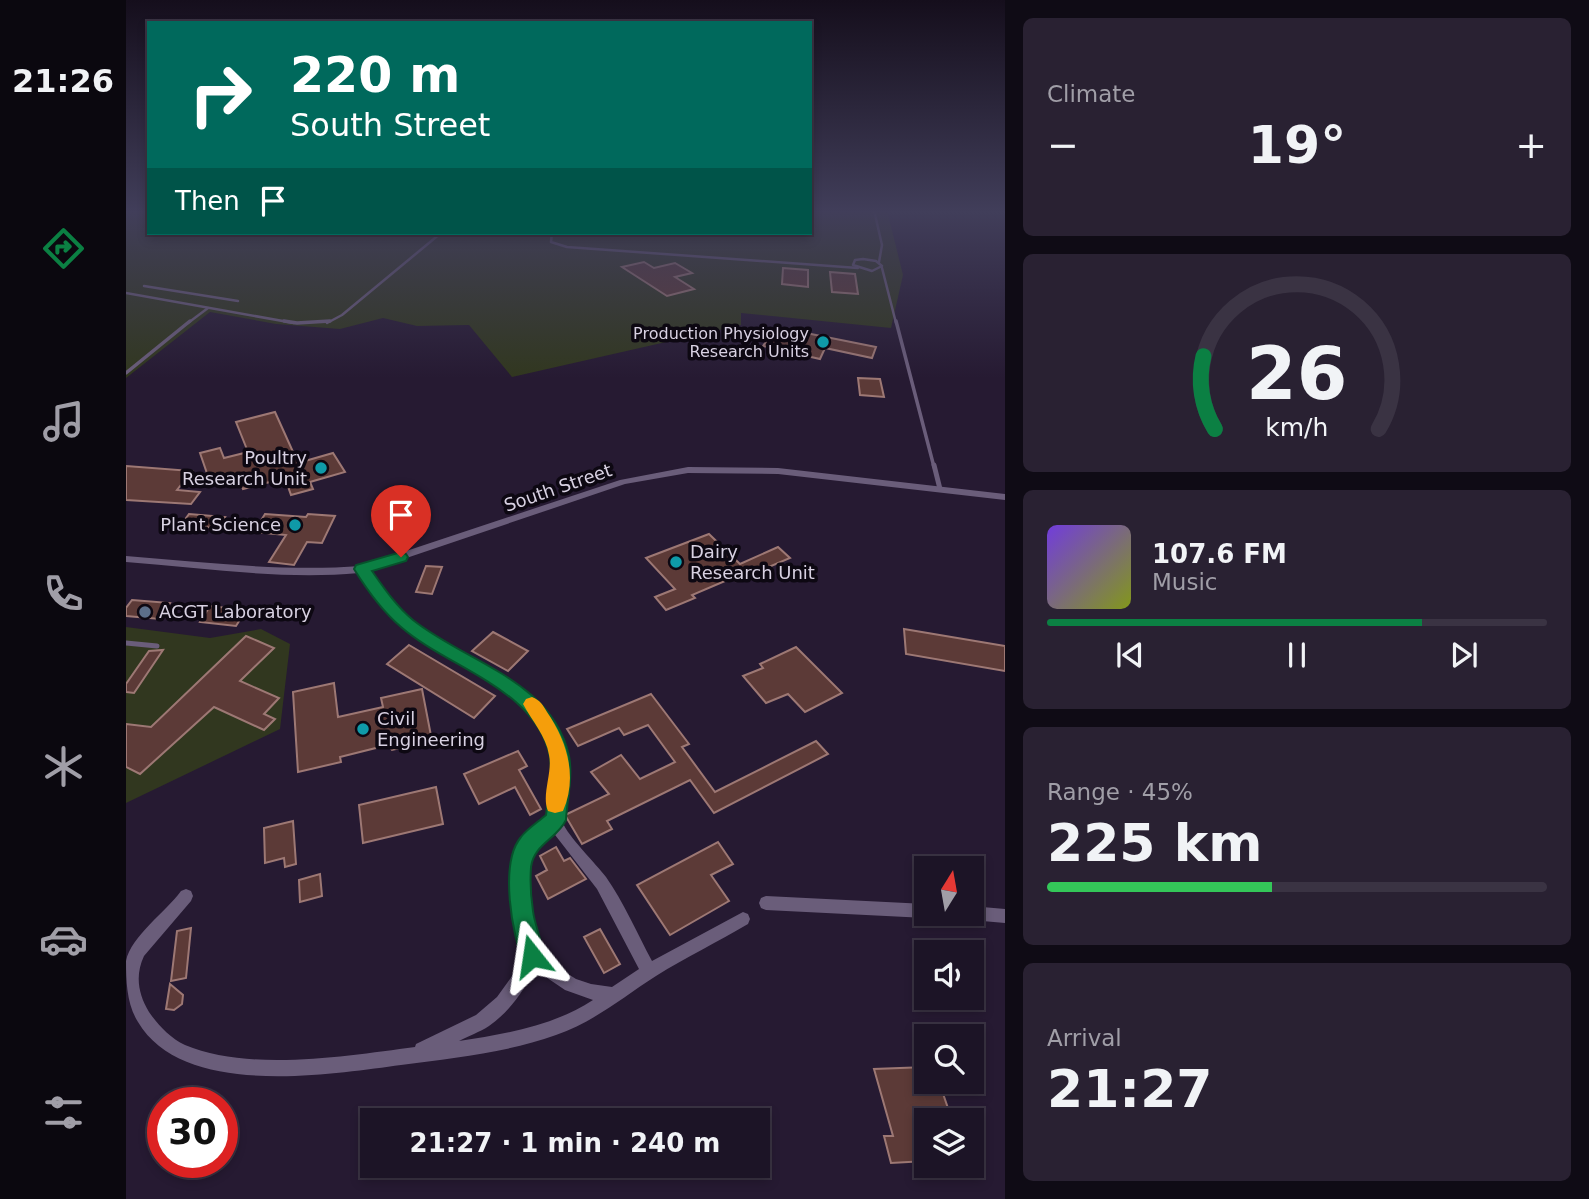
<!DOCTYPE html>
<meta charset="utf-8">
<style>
:root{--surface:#1c1426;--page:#292132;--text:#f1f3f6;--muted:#a09ea7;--line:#3a3343;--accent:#0b8043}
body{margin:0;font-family:"DejaVu Sans",sans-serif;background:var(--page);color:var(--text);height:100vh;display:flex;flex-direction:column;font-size:26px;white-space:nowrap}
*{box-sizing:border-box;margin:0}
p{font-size:23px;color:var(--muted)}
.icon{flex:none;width:38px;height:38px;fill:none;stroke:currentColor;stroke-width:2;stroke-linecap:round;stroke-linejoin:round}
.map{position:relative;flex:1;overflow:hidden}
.panel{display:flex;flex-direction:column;gap:18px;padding:18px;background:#0f0b15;width:584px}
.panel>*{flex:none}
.hud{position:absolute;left:21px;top:21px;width:665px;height:214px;border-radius:0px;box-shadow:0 4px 10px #0003,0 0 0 2px var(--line);background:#00695c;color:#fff;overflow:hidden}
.needle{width:46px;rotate:11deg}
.tools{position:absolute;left:788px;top:856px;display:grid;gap:14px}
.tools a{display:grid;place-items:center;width:70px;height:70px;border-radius:0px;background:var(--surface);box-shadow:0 4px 10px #0003,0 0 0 2px var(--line);font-size:35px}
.speed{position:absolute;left:21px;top:1087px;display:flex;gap:14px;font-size:35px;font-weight:700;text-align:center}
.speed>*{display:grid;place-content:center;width:91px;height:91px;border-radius:50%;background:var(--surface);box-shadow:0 4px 10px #0003,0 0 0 2px var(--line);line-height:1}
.speed .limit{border:10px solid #d22;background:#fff;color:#111}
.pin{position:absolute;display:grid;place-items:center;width:60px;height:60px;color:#fff;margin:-72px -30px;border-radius:50% 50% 50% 0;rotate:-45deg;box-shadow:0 0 7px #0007}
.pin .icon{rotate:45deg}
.me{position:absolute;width:77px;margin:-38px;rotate:345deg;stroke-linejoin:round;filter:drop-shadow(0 0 5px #0008)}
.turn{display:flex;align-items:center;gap:24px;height:147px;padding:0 28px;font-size:32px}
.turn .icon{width:91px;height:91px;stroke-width:2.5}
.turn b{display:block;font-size:49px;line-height:60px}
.then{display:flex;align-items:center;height:66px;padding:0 28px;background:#0003;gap:14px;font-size:26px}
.big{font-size:52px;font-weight:700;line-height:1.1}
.panel .widget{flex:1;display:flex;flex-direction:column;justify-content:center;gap:10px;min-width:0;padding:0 24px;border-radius:10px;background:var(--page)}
.panel .dial{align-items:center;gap:0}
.dial svg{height:182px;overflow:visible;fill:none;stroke:var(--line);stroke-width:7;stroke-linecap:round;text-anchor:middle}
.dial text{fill:var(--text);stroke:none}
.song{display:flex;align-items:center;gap:21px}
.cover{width:84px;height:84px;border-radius:10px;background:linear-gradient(135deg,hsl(260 70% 55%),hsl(70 70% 35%))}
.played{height:7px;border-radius:4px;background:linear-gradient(90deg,var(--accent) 75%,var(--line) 75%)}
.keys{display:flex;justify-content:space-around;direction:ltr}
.heat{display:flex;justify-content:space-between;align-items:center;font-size:38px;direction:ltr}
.charge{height:10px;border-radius:5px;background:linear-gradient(90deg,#34c759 45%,var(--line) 0)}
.trip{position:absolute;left:234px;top:1108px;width:410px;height:70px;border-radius:0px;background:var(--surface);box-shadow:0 4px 10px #0003,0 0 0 2px var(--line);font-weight:700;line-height:70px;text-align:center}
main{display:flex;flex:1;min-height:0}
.dock{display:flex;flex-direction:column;width:126px;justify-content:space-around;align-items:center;background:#0b080f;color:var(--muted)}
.dock .icon{width:49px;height:49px}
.dock .active{color:var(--accent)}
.dock b{font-size:32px;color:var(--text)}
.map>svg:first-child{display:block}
.green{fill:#31371f}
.building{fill:#5c3a37;stroke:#9d7874;stroke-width:2}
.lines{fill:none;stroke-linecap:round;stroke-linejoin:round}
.lane-far2{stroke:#6a5d7a;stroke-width:2.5}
.lane-far1{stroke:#6a5d7a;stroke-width:3.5}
.lane{stroke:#6a5d7a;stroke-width:5}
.street{fill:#6a5d7a;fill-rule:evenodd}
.route{fill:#0b8043;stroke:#07532c;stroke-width:2}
.slow{fill:#f59e0b}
.culture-dot{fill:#0f9aa8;stroke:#0d0812;stroke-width:2.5}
.service-dot{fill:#5c6f8a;stroke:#0d0812;stroke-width:2.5}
.labels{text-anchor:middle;stroke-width:7;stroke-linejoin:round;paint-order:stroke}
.far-poi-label{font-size:16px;fill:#d8d1e2;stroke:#0d0812;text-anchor:end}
.poi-label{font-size:18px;fill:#d8d1e2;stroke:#0d0812;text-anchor:start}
.street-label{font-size:18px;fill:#d8d1e2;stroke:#0d0812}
</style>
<main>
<nav class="dock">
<b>21:26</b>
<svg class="icon active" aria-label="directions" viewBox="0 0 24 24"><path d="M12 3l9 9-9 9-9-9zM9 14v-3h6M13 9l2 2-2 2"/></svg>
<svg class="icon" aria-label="music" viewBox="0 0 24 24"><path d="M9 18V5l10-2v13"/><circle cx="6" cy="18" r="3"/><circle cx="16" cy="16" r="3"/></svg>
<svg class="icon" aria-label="phone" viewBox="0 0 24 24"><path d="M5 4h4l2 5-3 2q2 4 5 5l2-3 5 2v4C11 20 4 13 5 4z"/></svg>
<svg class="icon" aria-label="climate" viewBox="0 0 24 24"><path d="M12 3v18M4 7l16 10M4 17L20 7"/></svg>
<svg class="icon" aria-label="car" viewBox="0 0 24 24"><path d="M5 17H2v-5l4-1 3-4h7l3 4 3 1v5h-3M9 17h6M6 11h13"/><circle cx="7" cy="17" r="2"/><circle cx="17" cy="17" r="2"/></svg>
<svg class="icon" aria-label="filters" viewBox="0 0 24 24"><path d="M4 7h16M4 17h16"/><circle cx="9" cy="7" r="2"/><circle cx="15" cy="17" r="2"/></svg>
</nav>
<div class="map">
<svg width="879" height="1199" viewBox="0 0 879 1199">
<rect width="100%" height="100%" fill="#261a32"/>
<!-- green -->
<g class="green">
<path d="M0,210H23V233H684V210H761L777,275L765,328L615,313V325L386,377L343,325L291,326L257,318L214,329L150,324L84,312L0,378Z"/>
<path d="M0,627L84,638L135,629L164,644L154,729L0,803Z"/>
</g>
<!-- building -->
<g class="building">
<path d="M518,262L528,268L549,263L566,273L549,277L568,289L541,296L496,267Z"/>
<path d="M657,268L682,270V287L656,284Z"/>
<path d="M704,272L729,274L732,294L706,292Z"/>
<path d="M650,327L750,347L746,358L699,348L694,359L637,346Z"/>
<path d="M732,378L754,379L758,397L734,395Z"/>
<path d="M149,412L172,463L207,453L219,472L184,482L187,489L165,495L159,478L117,489L112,477L85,485L74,453L94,448L98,458L122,452L110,422Z"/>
<path d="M0,466L66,471L51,490L74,492L65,504L0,500Z"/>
<path d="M63,514L99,517L91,528L55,525Z"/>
<path d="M139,514L180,517L182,514L209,516L196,543L181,542L168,565L143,562L160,535L128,532Z"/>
<path d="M583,534L614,564L652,547L664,558L610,581L606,578L566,595L569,598L540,610L529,597L549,589L520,558Z"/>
<path d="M300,566L316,567L306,594L290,592Z"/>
<path d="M6,600L44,603L34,619L0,616V608Z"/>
<path d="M84,606L120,610L110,626L74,622Z"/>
<path d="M778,629L879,646V671L780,654Z"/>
<path d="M367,632L402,651L382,671L346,651Z"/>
<path d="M120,636L148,648L114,681L153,698L138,714L149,719L138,730L88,707L14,774L0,767V724L25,727Z"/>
<path d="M283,645L369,696L348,718L261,664Z"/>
<path d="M670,647L716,693L679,712L662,694L640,703L617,676L637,668L634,664Z"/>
<path d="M37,650L8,693L0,692V684L23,651Z"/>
<path d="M208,683L212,717L257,707L255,698L296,689L306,741L266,750L262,745L214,757L215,762L172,772L167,692Z"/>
<path d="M525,694L563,744L556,747L589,792L690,741L702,754L588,813L564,780L481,821L486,829L456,844L439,815L483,794L465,772L495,755L514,779L549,762L522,725L498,735L493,728L452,746L441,729Z"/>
<path d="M392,751L401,766L393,770L415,809L404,815L389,787L353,804L338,774Z"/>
<path d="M310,787L317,824L237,843L233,805Z"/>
<path d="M167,821L170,864L159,867L158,858L139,863L138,828Z"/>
<path d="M592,842L607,864L585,875L603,901L544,935L511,885Z"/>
<path d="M430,847L438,861L444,858L460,879L422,899L410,876L421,870L414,856Z"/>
<path d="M194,874L196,896L174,902L173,880Z"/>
<path d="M65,928L60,978L45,981L51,931Z"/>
<path d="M474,929L494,964L478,973L458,937Z"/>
<path d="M44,984L57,995L56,1004L48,1010L40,1009Z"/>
<path d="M800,1067V1082H813L825,1117L800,1120V1161L765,1163L758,1136H767L748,1069Z"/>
</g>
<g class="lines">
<!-- lane-far2 -->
<g class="lane-far2">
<path d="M748,210L756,245L753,262"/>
<path d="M426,233L425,242L441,247L732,268"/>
<path d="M737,259L750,261L756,266L746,271L727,265L729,260Z"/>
<path d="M756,268L770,323"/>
<path d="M18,286L112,301"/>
<path d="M0,293L168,323"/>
<path d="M62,323L82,308"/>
<path d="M201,323L216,315L315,233"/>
</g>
<!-- lane-far1 -->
<g class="lane-far1">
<path d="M158,321L171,323L204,321"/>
<path d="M770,321L808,467"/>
<path d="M0,373L64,321"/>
</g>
<!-- lane -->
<g class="lane">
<path d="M808,465L814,489"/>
<path d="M0,643L31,646"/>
</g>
<!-- street -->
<g class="street">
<path d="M562,467L652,468L879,494V500L652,474L562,473L499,484L242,571C254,588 266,606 283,619C323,651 375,666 411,704C432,727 443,756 439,786C438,797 434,812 437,823C441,835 471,865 480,877C497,901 512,935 526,961L617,912L622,914L624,919L622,924C592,942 560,957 530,976C497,997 468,1022 430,1035C380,1053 327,1058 275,1065C201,1075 57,1098 12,1022C1,1005 0,982 0,961C5,936 40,912 55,891L60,889L65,891L67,896L65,901L18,956C9,975 12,994 23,1012C32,1025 44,1038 59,1045C123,1072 221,1056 289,1047L290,1044L350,1015L371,997L392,968L398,956L389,912L386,888L390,854L401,835L423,817C424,796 432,774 426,753C407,686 327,664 277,627C259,613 246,592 233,573C156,580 77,568 0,562V556C78,562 157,572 235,566L494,480ZM426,831L471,889L513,969L486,987L465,984L450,979L431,967L413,952L403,912L400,888L404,855L411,843ZM408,969L439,990L467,1000C427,1026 379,1034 333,1041C342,1036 354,1032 363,1026C383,1012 399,990 408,969Z"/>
<path d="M640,896L800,904V914H806L805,916L800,918L640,910L635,908L633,903L635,898Z"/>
<path d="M845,906L879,909V923L845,920L840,918L838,914H845Z"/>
</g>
</g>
<!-- sky -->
<linearGradient id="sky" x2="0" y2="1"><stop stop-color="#150e1c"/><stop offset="0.56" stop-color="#413e5a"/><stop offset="1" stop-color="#413e5a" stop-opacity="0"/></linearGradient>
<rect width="879" height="378" fill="url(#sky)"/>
<!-- route -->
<path class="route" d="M275,552L280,554L282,557L280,561L246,571C258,588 270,606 287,620C341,663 426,680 443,756C447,776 441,800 440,820C431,839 408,844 405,867C404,881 405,898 407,911C409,929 421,948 414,964L406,968L398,964C386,935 373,863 395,837C401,829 412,822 420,815C422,797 427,775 424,757C411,689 322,668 275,627C256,611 241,590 228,569L230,565Z"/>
<!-- slow -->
<path class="slow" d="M406,697C414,700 417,705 421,712C441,741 452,777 437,811L429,813L422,811C415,795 427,772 423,755C420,736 406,721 397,704L400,699Z"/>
<!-- markers -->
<g class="culture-dot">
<circle cx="697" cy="342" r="7"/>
<circle cx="195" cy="468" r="7"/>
<circle cx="169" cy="525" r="7"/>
<circle cx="550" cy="562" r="7"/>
<circle cx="237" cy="729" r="7"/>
</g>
<circle class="service-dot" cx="19" cy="612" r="7"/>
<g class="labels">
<!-- far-poi labels -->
<g class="far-poi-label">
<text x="683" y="339">Production Physiology<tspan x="683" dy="18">Research Units</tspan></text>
</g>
<!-- poi labels -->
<g class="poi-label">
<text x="181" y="464" text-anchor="end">Poultry<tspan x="181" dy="21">Research Unit</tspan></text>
<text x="155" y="531" text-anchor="end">Plant Science</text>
<text x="564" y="558">Dairy<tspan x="564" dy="21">Research Unit</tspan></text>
<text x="33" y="618">ACGT Laboratory</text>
<text x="251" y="725">Civil<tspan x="251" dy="21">Engineering</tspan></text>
</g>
<!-- street labels -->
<g class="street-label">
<text transform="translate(432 488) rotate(-19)" y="6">South Street</text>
</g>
</g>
</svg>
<div class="tools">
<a><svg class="needle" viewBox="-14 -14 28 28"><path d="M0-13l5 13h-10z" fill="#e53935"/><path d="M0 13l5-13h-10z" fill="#a09ea7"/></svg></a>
<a><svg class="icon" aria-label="sound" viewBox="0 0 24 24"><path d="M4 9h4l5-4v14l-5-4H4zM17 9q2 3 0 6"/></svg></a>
<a><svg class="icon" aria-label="search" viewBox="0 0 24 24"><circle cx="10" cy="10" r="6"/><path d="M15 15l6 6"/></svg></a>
<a><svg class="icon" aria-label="layers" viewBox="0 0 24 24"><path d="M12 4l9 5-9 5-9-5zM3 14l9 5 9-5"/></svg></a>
</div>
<div class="speed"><div class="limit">30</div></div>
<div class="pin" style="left:275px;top:557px;background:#d93025"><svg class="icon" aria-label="arrive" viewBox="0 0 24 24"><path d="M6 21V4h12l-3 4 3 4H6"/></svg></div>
<svg class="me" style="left:406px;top:956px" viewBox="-20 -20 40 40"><path d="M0-17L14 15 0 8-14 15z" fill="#0b8043" stroke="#fff" stroke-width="4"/></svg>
<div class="trip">21:27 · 1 min · 240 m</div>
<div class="hud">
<div class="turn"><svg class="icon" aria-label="right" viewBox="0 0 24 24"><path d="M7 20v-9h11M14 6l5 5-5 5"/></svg><div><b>220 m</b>South Street</div></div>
<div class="then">Then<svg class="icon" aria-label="arrive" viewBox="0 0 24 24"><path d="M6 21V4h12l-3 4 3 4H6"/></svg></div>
</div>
</div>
<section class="panel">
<div class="widget"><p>Climate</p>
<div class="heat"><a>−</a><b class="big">19°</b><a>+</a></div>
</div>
<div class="widget dial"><svg viewBox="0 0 100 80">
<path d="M14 69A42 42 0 1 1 86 69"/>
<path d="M14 69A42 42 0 0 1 9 37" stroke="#0b8043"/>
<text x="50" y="56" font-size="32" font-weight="700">26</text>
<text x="50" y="72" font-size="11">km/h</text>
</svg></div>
<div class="widget">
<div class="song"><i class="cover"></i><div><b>107.6 FM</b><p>Music</p></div></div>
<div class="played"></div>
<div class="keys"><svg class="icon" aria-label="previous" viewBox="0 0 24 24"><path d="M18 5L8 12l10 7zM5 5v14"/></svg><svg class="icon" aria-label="pause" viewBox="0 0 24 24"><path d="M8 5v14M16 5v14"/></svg><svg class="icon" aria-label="next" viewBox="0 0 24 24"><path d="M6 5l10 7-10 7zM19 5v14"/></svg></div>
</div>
<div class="widget"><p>Range · 45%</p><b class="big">225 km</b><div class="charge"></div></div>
<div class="widget"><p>Arrival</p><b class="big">21:27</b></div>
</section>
</main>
